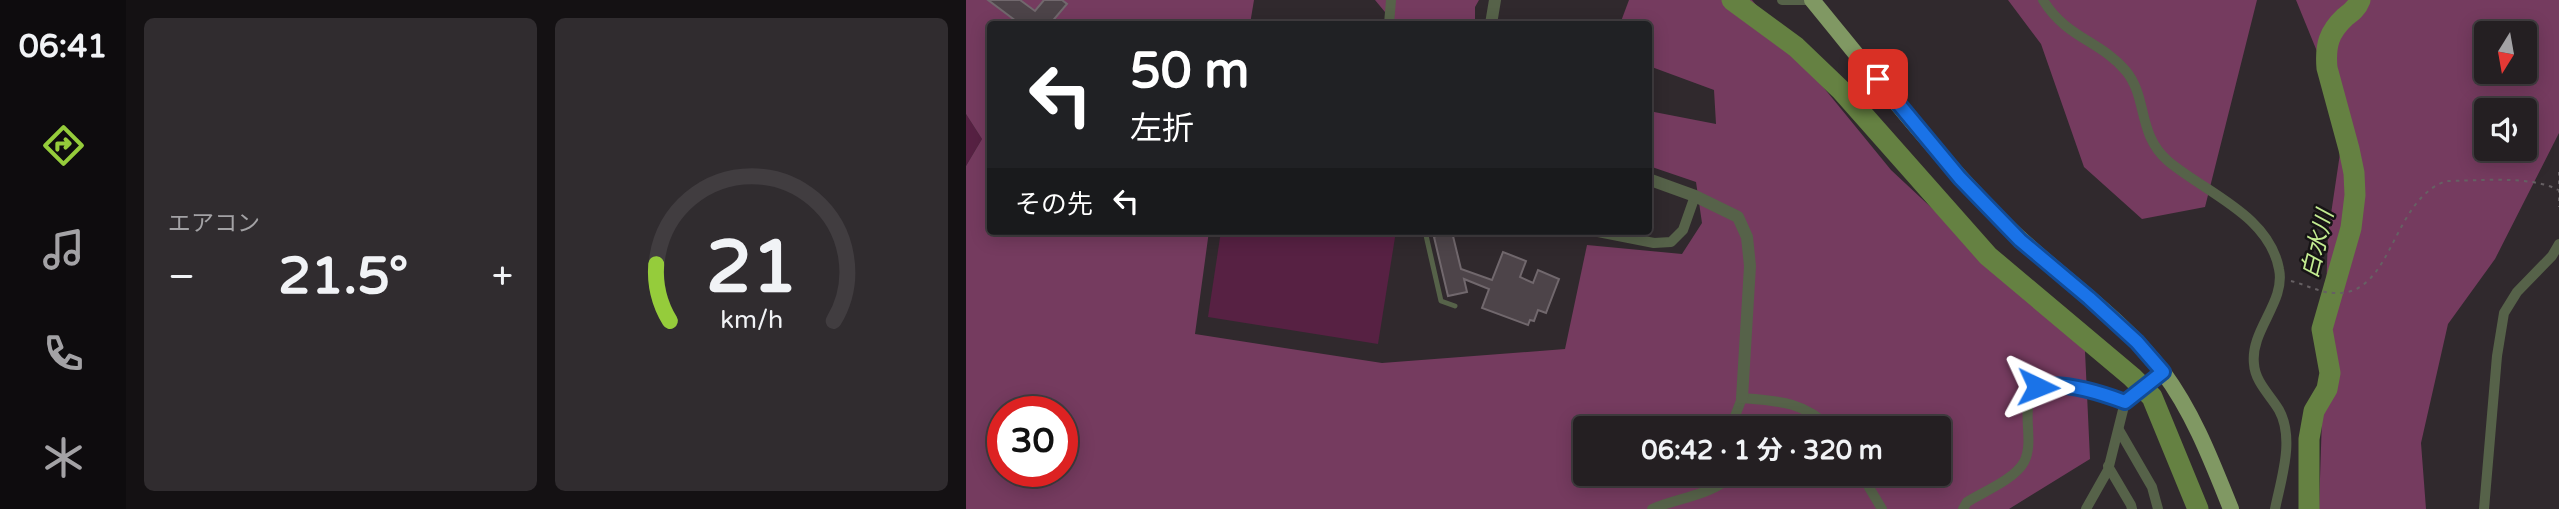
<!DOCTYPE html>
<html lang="ja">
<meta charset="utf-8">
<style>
:root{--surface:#241f22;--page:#302c2f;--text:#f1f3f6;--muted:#a3a2a5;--line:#413d40;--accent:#95cc3b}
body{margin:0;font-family:"Varela Round","Noto Sans JP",sans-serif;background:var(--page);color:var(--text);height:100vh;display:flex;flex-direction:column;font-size:26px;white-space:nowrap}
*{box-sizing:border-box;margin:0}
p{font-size:23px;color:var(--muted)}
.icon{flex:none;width:38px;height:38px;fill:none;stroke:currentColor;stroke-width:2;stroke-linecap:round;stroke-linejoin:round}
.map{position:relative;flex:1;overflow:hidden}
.side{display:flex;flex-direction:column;gap:18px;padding:18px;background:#141113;width:840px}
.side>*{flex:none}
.hud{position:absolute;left:21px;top:21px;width:665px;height:214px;border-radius:7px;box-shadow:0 4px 18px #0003,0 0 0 2px var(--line);background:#202124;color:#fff;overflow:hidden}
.needle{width:46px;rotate:191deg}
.buttons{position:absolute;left:1508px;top:21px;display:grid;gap:14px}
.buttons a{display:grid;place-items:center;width:63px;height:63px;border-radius:7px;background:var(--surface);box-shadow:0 4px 18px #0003,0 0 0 2px var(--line);font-size:35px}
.speed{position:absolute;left:21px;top:396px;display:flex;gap:14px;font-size:35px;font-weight:700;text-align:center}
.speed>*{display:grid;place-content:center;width:91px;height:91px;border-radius:50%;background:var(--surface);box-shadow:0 4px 18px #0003,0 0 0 2px var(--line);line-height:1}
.speed .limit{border:10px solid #d22;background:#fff;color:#111}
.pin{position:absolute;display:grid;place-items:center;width:60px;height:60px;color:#fff;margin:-30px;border-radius:14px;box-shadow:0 4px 10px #0006}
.me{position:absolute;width:77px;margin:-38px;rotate:92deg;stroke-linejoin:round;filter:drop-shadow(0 0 5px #0008)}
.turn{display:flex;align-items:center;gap:24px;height:147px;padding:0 28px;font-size:32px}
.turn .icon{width:91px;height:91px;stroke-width:2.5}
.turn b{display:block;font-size:49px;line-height:60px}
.then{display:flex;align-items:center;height:66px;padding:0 28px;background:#0003;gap:14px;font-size:26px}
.big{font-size:52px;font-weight:700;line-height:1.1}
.side .widget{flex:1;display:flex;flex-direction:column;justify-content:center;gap:10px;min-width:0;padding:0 24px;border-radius:10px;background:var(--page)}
.side .dial{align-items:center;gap:0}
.dial svg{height:182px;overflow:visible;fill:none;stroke:var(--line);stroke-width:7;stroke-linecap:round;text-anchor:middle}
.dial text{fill:var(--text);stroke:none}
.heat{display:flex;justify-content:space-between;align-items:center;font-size:38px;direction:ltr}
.side .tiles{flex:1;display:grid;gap:18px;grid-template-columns:repeat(2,1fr)}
.trip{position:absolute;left:607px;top:416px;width:378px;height:70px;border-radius:7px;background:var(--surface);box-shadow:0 4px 18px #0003,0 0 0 2px var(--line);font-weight:700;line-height:70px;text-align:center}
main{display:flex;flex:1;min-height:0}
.tab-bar{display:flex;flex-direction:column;width:126px;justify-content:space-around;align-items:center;background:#0e0c0e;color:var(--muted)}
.tab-bar .icon{width:49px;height:49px}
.tab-bar .selected{color:var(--accent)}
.tab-bar b{font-size:32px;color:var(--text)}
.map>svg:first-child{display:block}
.green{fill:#572143}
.forest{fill:#753b5f;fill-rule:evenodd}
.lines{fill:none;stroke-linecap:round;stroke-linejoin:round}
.river{stroke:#658142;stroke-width:21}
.building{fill:#4d4449;stroke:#71686d;stroke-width:2}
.path{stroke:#666063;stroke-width:2;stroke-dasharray:3.5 5;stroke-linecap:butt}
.service{stroke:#566249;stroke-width:5}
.minor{stroke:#566249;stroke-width:10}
.tertiary{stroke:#566249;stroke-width:12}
.primary{stroke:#809863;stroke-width:16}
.route-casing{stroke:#114b97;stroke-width:18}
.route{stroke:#1a73e8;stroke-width:12}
.labels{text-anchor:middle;stroke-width:5;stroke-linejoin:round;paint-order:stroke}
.water-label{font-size:23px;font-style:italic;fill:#c3ec91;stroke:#161315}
</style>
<main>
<nav class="tab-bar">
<b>06:41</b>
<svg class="icon selected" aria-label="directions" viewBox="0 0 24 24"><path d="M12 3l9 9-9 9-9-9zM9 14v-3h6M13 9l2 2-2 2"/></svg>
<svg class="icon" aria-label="music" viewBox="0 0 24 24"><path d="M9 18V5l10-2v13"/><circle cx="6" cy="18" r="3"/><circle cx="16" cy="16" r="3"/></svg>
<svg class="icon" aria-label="phone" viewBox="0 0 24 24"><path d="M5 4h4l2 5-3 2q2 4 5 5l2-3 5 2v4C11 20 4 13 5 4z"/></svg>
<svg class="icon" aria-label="climate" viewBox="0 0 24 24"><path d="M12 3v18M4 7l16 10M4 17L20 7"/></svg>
</nav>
<section class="side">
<div class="tiles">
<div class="widget"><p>エアコン</p>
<div class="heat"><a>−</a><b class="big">21.5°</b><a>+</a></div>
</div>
<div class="widget dial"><svg viewBox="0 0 100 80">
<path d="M14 69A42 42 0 1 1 86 69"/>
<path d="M14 69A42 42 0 0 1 8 44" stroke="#95cc3b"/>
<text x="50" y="56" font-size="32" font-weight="700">21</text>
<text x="50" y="72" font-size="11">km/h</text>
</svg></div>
</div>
</section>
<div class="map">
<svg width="1593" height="509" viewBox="0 0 1593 509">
<rect width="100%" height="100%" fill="#30292d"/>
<!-- green -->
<g class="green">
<path d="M0,114L16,139L0,166Z"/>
<path d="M255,231H430L412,344L242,317Z"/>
</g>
<!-- forest -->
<g class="forest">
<path d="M0,0H288L284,24H24V231H243L229,334L416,363L599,349L621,245L716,254L736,223L730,182L683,166V111L750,124L748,90L683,66L682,24H654L663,0H786L925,170L1119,351L1124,459L1043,509H0V166L16,139L0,114ZM37,411H96V471H37ZM620,429H973V474H620Z"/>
<path d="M409,0H513L509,7V24H429Z"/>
<path d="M1042,0H1291L1239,207L1176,219L1118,167L1075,44Z"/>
<path d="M1330,0H1593V133L1529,259L1482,324L1455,443L1460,509H1353L1362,234L1379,120ZM1559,33V72H1521V33ZM1521,110H1559V149H1521Z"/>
</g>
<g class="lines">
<!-- river -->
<g class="river">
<path d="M766,0L830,47L876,91L1022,256L1166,377L1186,397L1232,509"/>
<path d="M1343,509V439L1348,411L1361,389L1364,373L1356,329L1385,228L1389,195L1388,173L1383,149L1361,68C1359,45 1363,32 1379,17C1386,12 1391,8 1394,0"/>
</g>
</g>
<!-- building -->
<g class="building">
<path d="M22,0H54L69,11L78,0H96L101,4L84,24H54Z"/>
<path d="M480,231L481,233L486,232L495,269L526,280L537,252L560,261L554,277L567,283L572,270L593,279L580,313L572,310L568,321L564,320L562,325L516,308L523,289L498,279L501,292L482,296L468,237Z"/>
</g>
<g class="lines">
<!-- path -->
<g class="path">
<path d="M1593,172V207"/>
<path d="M1325,281C1341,285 1356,294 1373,293C1427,292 1426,200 1480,181C1511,181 1565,175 1592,190"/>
</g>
<!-- service -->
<path class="service" d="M459,231L475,301L489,306"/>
<!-- minor -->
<g class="minor">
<path d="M816,0H845"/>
<path d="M1077,0C1100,38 1135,41 1160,71C1182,98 1171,134 1202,161C1240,193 1303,215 1313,269C1320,302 1284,330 1288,364C1289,382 1305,396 1313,410C1329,439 1315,479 1309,509"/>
<path d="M423,24L425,0"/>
<path d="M627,231L688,243L705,242L717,230L729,196"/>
<path d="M764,429L776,398C815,401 837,402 866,429"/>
<path d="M1153,430L1186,487L1192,509"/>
<path d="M1142,466L1165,505L1166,509"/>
<path d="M895,474L916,509"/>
<path d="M686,509C709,499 737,496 758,482L760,474"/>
<path d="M997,509L1001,502C1017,492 1049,479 1058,462C1068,443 1057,417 1064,398C1074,372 1139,394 1159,402"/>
<path d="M1120,509L1142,470L1159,402L1197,372"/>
<path d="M1518,509L1531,356L1538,313L1551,292L1586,256L1593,244"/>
</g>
<!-- tertiary -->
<g class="tertiary">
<path d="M525,24L529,0"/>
<path d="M682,179L729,196L772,217L781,237L784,266L776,398"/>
</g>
<!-- primary -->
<path class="primary" d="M846,0C905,72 963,146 1028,213C1081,269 1150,310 1197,372C1228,414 1246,462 1265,509"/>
</g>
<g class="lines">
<defs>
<path id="route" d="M912,79L994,178L1054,240L1123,298L1171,342L1197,372L1159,402C1135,393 1096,381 1072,387"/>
</defs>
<!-- route casing -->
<use href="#route" class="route-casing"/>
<!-- route -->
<use href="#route" class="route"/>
</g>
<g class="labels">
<!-- water labels -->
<g class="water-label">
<text transform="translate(1351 244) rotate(-76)" y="8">白水川</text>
</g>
</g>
</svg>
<div class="buttons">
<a><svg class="needle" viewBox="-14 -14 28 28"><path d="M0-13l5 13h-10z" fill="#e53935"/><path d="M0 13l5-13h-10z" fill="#a3a2a5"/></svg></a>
<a><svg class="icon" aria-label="sound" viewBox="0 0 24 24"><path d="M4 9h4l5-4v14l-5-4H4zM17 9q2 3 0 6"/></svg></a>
</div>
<div class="speed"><div class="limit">30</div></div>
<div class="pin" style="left:912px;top:79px;background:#d93025"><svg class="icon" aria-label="arrive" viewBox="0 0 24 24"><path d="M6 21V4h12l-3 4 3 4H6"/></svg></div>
<svg class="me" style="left:1072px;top:387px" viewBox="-20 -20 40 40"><path d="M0-17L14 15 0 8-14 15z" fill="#1a73e8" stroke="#fff" stroke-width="4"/></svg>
<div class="trip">06:42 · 1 分 · 320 m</div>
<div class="hud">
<div class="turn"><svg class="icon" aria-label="left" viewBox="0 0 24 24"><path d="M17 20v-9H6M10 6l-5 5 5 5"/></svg><div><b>50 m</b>左折</div></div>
<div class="then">その先<svg class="icon" aria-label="left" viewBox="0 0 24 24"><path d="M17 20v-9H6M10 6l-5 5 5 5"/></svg></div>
</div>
</div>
</main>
